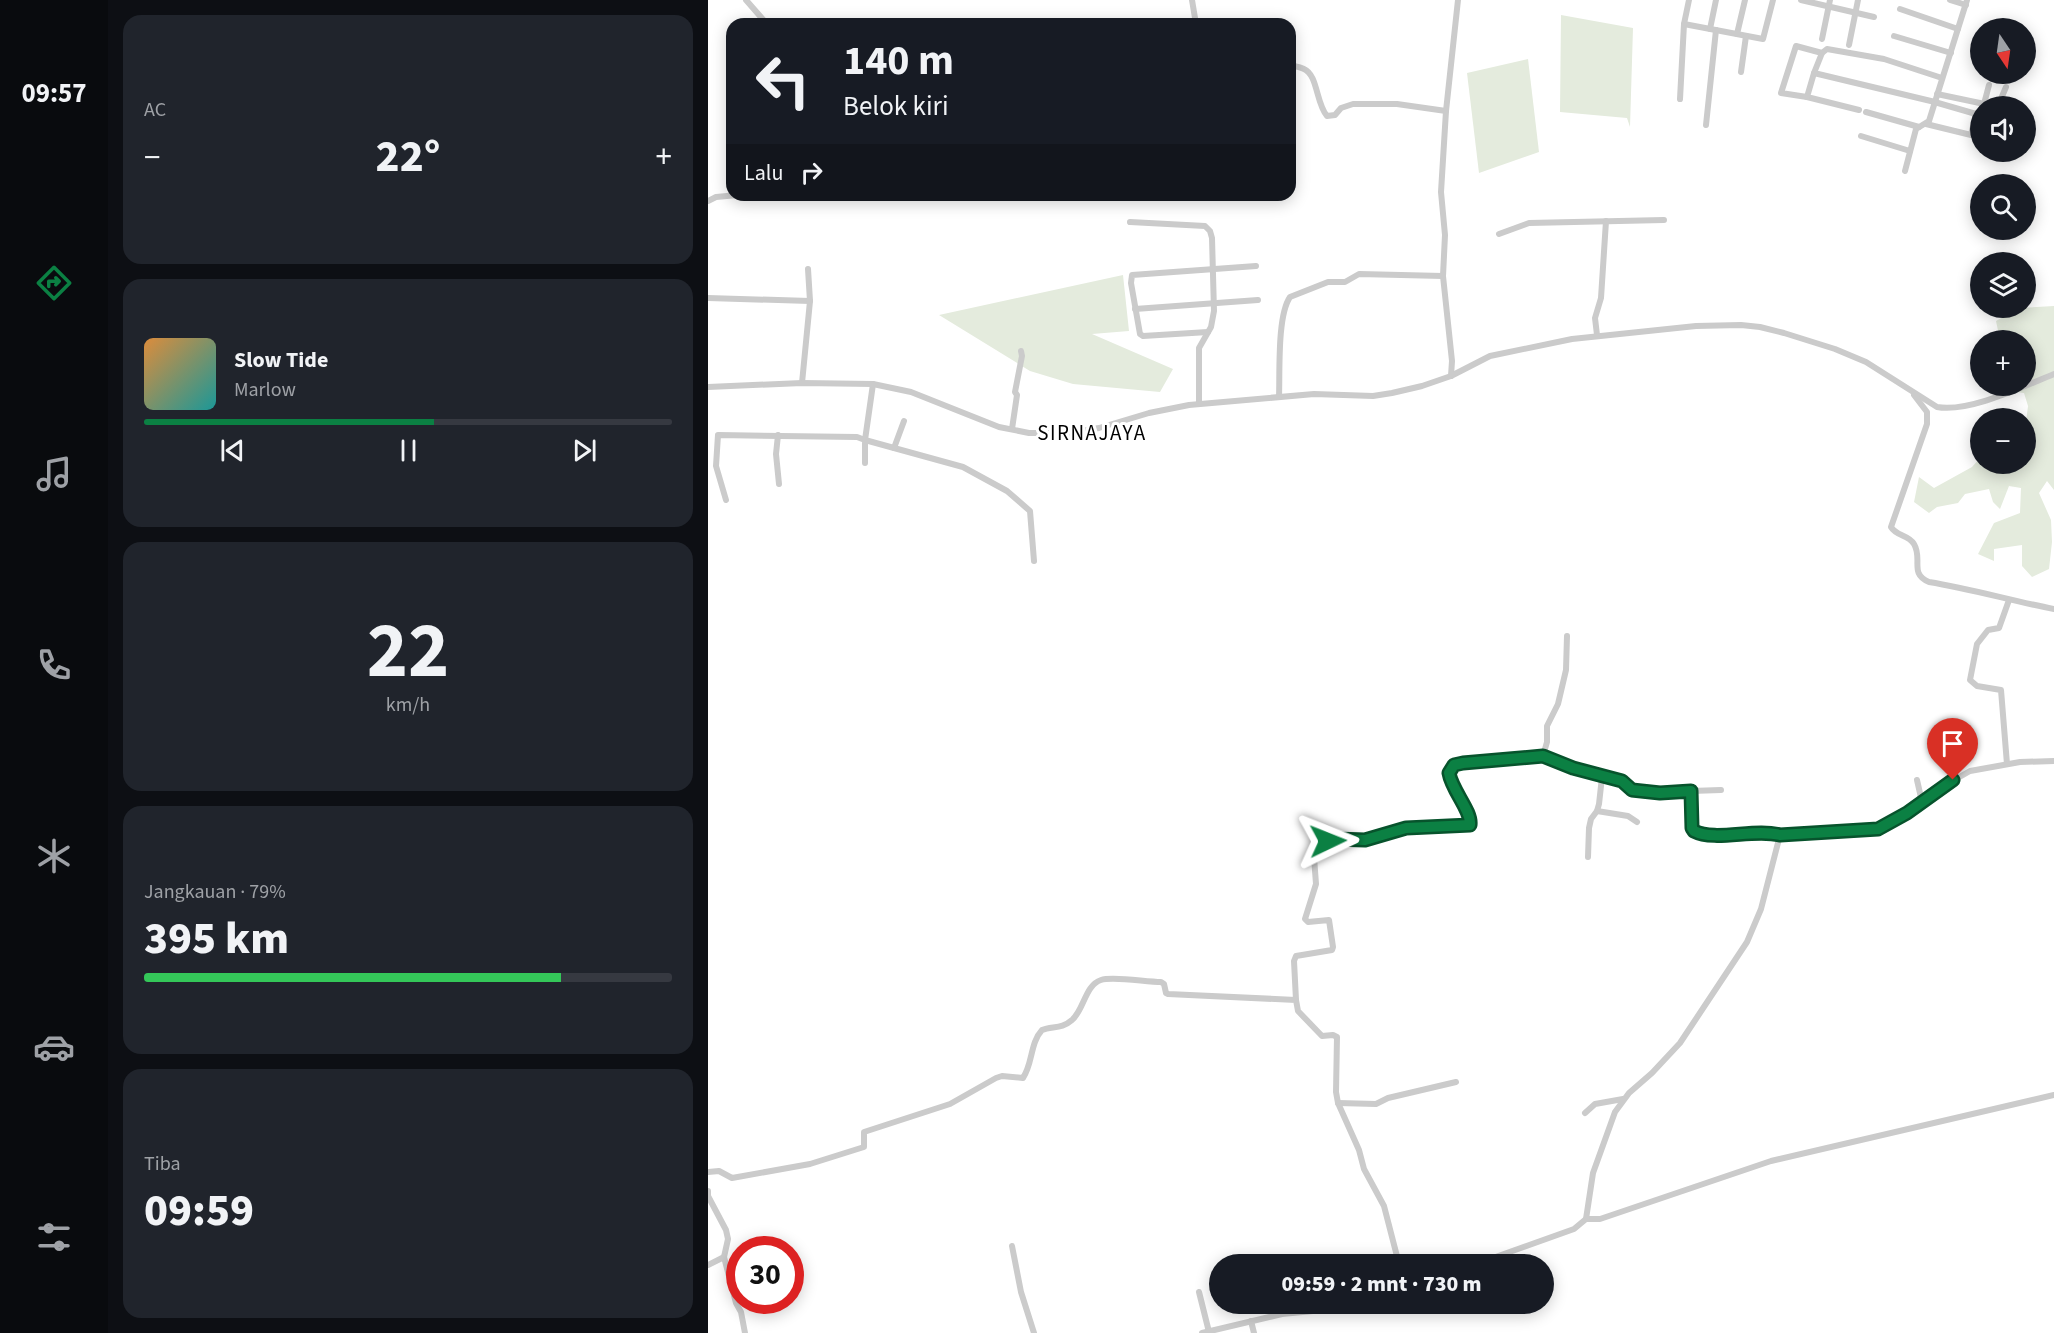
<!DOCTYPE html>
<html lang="id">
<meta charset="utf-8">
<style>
:root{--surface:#171b24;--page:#20242c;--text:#f1f3f6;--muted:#9ea1a6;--line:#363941;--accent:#0b8043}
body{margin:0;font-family:"Source Sans 3",sans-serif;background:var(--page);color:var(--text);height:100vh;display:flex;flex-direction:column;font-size:22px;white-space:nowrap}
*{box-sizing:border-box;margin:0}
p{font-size:20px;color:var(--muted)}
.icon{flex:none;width:33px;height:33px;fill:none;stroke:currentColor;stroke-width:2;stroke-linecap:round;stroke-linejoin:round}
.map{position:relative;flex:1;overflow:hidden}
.side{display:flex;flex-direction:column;gap:15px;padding:15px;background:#0d0f14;width:600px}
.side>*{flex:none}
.top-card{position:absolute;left:18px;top:18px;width:570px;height:183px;border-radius:18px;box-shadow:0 3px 15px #0003;background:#171b24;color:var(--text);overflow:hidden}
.needle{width:39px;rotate:167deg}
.buttons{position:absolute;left:1262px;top:18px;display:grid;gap:12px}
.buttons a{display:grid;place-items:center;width:66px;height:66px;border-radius:50%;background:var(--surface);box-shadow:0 3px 15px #0003;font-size:30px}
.speed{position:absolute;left:18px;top:1236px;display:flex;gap:12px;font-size:30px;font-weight:700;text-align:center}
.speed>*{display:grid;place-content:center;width:78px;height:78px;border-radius:50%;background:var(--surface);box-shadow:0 3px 15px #0003;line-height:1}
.speed .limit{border:9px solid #d22;background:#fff;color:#111}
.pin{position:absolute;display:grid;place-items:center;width:51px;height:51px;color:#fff;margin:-62px -26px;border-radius:50% 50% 50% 0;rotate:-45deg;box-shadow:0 0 6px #0007}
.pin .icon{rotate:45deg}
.me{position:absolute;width:66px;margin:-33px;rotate:88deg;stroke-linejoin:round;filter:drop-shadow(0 0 4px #0008)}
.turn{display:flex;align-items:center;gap:21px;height:126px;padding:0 18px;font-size:27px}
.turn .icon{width:78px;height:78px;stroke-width:2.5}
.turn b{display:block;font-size:42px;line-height:51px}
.then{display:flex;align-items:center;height:57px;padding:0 18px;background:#0003;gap:12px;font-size:22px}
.big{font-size:45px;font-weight:800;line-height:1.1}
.side .widget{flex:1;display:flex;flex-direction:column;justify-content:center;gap:9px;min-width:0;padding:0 21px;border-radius:18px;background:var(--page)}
.side .dial{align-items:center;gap:0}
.dial b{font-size:78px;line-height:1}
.song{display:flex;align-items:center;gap:18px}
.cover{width:72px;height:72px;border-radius:9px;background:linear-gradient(135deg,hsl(30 70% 55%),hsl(180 70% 35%))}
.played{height:6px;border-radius:3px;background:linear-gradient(90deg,var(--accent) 55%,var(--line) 55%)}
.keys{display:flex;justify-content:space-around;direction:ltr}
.heat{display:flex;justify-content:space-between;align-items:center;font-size:33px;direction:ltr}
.charge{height:9px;border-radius:4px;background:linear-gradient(90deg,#34c759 79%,var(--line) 0)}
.trip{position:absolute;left:501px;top:1254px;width:345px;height:60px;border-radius:30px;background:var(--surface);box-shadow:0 3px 15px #0003;font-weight:800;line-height:60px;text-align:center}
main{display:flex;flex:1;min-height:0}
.dock{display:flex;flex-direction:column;width:108px;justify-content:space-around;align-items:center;background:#090b0e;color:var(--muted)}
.dock .icon{width:42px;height:42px}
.dock .current{color:var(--accent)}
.dock b{font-size:27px;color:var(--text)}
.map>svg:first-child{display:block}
.green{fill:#e4ebdd}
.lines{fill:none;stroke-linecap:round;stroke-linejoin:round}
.minor{stroke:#cbcbcb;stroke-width:6}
.route-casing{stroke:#07532c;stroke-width:15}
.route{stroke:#0b8043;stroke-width:10}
.labels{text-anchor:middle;stroke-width:6;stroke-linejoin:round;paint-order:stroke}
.quarter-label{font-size:21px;letter-spacing:1.5px;fill:#000;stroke:#fff}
</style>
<main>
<nav class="dock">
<b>09:57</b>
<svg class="icon current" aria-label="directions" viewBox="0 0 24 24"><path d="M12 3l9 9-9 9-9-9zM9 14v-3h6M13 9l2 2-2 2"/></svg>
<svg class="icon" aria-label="music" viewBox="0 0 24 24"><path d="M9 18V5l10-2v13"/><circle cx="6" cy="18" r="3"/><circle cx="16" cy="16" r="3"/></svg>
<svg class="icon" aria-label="phone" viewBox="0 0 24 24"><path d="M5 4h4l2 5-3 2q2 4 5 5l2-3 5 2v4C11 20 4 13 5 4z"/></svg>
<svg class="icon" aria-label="climate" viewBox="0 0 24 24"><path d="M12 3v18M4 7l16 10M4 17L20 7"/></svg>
<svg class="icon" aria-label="car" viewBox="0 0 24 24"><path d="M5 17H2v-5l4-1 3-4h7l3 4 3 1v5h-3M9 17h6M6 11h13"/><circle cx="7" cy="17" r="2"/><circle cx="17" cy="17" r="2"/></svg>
<svg class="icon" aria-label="filters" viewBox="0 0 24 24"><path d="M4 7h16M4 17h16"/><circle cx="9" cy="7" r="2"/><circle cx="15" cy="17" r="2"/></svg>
</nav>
<section class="side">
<div class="widget"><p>AC</p>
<div class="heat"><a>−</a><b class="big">22°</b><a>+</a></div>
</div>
<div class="widget">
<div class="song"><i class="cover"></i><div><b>Slow Tide</b><p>Marlow</p></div></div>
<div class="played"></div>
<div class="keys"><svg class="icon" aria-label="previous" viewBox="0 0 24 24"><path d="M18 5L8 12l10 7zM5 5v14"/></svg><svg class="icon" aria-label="pause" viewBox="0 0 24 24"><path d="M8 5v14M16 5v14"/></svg><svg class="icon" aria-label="next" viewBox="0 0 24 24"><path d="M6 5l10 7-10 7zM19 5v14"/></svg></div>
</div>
<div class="widget dial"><b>22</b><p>km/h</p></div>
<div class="widget"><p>Jangkauan · 79%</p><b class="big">395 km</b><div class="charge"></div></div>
<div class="widget"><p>Tiba</p><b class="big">09:59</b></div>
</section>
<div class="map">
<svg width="1346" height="1333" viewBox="0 0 1346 1333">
<rect width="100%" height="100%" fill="#fff"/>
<!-- green -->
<g class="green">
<path d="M853,15L925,28L922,127L919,118L852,112Z"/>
<path d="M820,59L831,152L771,173L759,73Z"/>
<path d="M415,275L421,331L384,334L465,369L452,392L365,384L322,371L231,315Z"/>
<path d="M1346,306V490L1339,481L1331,493L1343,520L1344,542L1341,569L1324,577L1314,566V545L1286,549V561L1270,554L1286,523L1312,513L1313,488L1301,486L1292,509L1285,502L1281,489L1257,494L1250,503L1229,507L1221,513L1206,502L1211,477L1226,488L1264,467L1272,458V464H1317V436L1326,434L1317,430L1320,406L1316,393L1286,389L1283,386H1317V340H1292L1288,321L1311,308Z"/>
</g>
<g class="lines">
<!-- minor -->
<g class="minor">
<path d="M38,0L59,24"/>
<path d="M484,0L488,24"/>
<path d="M1093,0L1166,17"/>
<path d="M1242,0L1258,5"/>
<path d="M1192,9L1250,29"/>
<path d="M976,24L1055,39L1065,0"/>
<path d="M1002,29L1008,0"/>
<path d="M1029,34L1037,0"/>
<path d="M1186,36L1243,53"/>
<path d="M1114,39L1122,0"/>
<path d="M1141,45L1150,0"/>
<path d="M582,65C586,66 592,67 596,69C610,75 608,104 619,116L627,115L633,108L645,104H689L738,111"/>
<path d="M1033,72L1038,36"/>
<path d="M1106,73L1099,97L1151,110"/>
<path d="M1229,94L1286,106"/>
<path d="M1099,97L1073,93L1088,46L1114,53"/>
<path d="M972,99L976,24L981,0"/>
<path d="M1227,102L1106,73L1114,53L1119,49L1176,59L1234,78"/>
<path d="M1276,104L1281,85"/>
<path d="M1290,106L1298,87"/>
<path d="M1158,112L1211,127"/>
<path d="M1218,124L1263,135L1268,114L1230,103"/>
<path d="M998,125L1008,30"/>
<path d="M1153,136L1202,151"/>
<path d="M1197,171L1208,129L1221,121L1259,0"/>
<path d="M0,201L8,197L30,195"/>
<path d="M422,222L497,226L502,231L504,238L506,311L503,327L491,348V404"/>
<path d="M791,234L821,223L956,220"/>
<path d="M0,298L102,301"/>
<path d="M427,309L550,300"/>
<path d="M500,332L435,336L432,334L423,283L424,275L548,266"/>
<path d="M889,335L887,318L893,298L898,221"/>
<path d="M743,376L744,361L735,276L737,235L733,192L738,111L750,0"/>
<path d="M94,383L102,301L100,269"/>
<path d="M165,384L157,440L255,467L299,491L322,511L326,561"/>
<path d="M0,387L94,383L165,384L203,392L291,427L321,433H360L391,428L441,413L481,405L606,394L665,396L684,393L714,386L743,376L782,356L864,339L988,326L1033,325L1052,327L1076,333L1127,349L1158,362L1229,407C1261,413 1316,386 1346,374"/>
<path d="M1206,395L1219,412V424L1183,527C1188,536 1201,535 1206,544C1215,559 1201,574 1221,582C1264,589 1304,601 1346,609"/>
<path d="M571,397C572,373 569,316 582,297L620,282H637L651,274L735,276"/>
<path d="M304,429L309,395L307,392L314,356L313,351"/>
<path d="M70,435L68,454L71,484"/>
<path d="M186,448L196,421"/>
<path d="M18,500L8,466L10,435L149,437L157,440V463"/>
<path d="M835,756L839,742V726L850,704L858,670L859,636"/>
<path d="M1299,764L1293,690L1269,686L1262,680L1269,644L1280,630L1291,628L1301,600"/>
<path d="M1209,780L1214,802"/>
<path d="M983,791L1013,790"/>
<path d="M889,811L920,816L929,822"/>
<path d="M880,857L881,828L883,819L889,811L891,804L894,777"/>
<path d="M588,1000L586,961L588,956L624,950L625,947L621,920L600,922L597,919L608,884L606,857L619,851L620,841L623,840H657L698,828L762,825C764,811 744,791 741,773L746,765L835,756L863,767L914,781L924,791L952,793L983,791L984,828L986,831L991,834L1057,833L1072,835"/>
<path d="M630,1103L668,1104L680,1098L748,1082"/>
<path d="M877,1113L887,1104L915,1099"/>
<path d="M0,1172L11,1171L24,1178L102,1164L156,1147V1132L242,1104L288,1078L294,1076L315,1078C325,1063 322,1043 334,1030C344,1026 354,1029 364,1020C376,1010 377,985 393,980C405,976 438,982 453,982L456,984L458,993L460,994L588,1000L590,1011L614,1036L625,1035L629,1037L628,1092L630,1103L651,1150L656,1169L676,1206L691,1264"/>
<path d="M0,1191V1196L18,1230L20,1239L16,1257L28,1303L33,1312L37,1333"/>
<path d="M878,1219H892L1063,1161L1346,1095"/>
<path d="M304,1246L313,1292L326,1333"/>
<path d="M768,1264L866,1229L878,1219L885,1173L907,1112L921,1093L944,1073L972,1043L1039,942L1053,909L1072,835L1170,829L1199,813L1234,787L1262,771L1312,762L1346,761"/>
<path d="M0,1265L16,1257"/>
<path d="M491,1292L501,1332"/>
<path d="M543,1321L546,1333"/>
<path d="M494,1333L574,1314L646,1307L661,1304"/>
</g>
</g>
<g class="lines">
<defs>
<path id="route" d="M620,841L627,839L657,840L698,828L762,825C764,811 744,791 741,773L746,765L755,763L835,756L865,768L914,781L924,790L952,793L983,791L984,828L986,831C1007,842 1047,828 1072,835L1170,829L1199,813L1245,780"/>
</defs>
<!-- route casing -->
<use href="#route" class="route-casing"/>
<!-- route -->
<use href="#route" class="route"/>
</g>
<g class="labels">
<!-- quarter labels -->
<g class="quarter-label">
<text x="384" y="440">SIRNAJAYA</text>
</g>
</g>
</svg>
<div class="buttons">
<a><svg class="needle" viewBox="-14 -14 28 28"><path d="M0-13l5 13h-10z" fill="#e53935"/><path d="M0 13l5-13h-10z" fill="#9ea1a6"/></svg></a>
<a><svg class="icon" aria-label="sound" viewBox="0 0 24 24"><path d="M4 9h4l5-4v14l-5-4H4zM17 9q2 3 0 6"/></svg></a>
<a><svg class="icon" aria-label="search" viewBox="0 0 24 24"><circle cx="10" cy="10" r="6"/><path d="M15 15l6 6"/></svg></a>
<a><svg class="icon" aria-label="layers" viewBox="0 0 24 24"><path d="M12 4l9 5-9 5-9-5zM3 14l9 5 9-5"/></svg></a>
<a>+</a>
<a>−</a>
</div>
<div class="speed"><div class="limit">30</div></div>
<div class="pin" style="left:1245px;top:780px;background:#d93025"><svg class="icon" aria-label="arrive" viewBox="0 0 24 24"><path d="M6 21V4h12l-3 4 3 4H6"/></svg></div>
<svg class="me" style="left:620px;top:841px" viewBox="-20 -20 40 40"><path d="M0-17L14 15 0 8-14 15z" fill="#0b8043" stroke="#fff" stroke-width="4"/></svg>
<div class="trip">09:59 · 2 mnt · 730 m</div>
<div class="top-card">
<div class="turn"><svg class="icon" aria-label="left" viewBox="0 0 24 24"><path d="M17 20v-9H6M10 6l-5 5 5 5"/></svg><div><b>140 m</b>Belok kiri</div></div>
<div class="then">Lalu<svg class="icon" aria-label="right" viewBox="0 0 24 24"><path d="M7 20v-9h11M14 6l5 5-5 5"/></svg></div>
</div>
</div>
</main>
